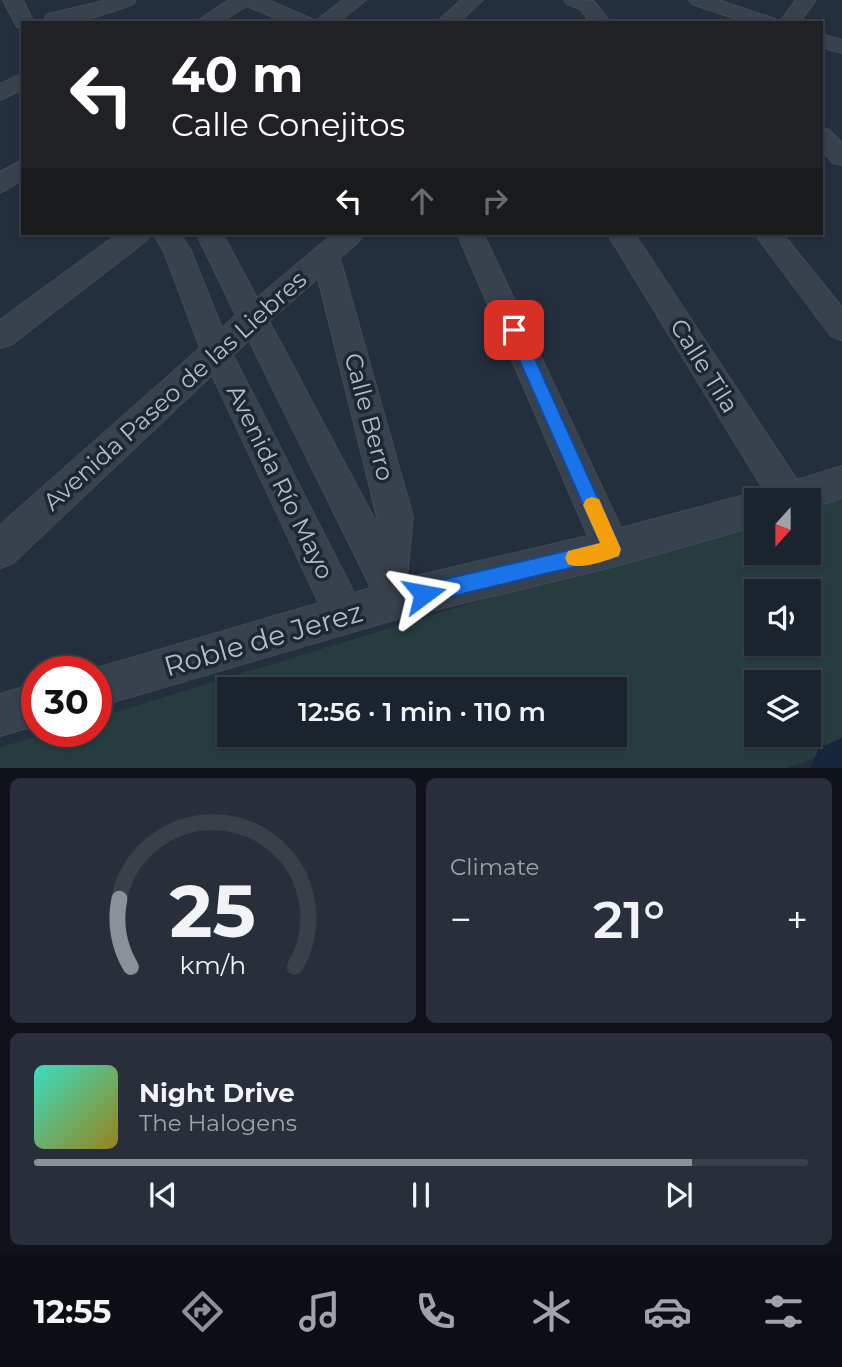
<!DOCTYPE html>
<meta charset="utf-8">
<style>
:root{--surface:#1b232e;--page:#282f3a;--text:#f1f3f6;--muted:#a0a4aa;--line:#39404a;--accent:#8c9099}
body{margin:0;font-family:Montserrat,sans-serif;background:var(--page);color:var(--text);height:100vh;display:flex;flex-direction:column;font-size:26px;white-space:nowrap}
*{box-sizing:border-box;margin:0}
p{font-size:23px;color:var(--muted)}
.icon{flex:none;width:38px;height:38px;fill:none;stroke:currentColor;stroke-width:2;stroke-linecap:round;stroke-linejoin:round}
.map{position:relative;height:768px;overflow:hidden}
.details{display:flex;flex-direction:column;gap:10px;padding:10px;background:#0f1319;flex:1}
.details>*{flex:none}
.guide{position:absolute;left:21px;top:21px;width:802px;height:214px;border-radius:0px;box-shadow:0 2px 5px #0004,0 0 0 2px var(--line);background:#202124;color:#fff;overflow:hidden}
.needle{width:46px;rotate:201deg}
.fabs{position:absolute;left:744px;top:488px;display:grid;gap:14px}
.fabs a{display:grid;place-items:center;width:77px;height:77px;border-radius:0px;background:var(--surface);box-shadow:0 2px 5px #0004,0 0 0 2px var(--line);font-size:35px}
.speed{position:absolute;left:21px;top:656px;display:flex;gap:14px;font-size:35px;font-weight:700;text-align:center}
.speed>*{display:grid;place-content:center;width:91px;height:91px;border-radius:50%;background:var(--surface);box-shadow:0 2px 5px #0004,0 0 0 2px var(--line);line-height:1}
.speed .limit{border:10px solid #d22;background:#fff;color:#111}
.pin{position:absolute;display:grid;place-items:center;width:60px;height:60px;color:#fff;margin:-30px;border-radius:14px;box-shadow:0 4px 10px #0006}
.me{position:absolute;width:77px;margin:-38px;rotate:77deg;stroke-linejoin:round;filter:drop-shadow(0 0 5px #0008)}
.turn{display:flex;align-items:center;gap:24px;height:147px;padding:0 35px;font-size:32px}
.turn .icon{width:91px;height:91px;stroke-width:2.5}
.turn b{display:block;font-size:49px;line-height:60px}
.lanes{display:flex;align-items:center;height:66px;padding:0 35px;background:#0003;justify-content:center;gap:35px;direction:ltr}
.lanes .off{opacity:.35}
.big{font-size:52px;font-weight:600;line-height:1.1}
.details .widget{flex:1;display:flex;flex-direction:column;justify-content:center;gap:10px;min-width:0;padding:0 24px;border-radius:10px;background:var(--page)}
.details .dial{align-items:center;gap:0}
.dial svg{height:182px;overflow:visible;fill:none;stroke:var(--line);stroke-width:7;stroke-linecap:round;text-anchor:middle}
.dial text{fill:var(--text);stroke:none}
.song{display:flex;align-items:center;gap:21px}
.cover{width:84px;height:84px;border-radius:10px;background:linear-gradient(135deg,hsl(170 70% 55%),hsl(50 70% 35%))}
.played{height:7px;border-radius:4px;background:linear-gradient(90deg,var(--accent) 85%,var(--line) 85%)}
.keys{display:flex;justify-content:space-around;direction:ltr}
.heat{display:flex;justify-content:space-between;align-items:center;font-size:38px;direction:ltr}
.details .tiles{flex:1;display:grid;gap:10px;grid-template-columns:1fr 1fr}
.widget:last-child{grid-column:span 2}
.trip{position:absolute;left:217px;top:677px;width:410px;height:70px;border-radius:0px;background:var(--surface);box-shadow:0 2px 5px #0004,0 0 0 2px var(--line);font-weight:600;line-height:70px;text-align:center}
.tab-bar{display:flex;height:112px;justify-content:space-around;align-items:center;background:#0b0e12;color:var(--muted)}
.tab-bar .icon{width:49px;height:49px}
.tab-bar .selected{color:var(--accent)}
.tab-bar b{font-size:32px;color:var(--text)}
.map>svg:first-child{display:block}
.green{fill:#263c3f;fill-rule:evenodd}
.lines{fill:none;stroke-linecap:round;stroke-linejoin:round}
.river{fill:#17263c;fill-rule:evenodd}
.minor-casing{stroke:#414a57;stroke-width:2}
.minor{fill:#38414e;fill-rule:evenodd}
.route{fill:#1a73e8;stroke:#114b97;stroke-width:2}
.slow{fill:#f59e0b}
.labels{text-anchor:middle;stroke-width:7;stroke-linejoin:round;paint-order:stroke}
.street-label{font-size:24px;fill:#b4bcc9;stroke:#1d2633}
.near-street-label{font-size:28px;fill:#b4bcc9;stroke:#1d2633}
</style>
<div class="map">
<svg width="842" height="769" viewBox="0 0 842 769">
<rect width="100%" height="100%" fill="#242f3e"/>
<!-- green -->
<path class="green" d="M842,490V748L787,768L0,769V747L52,732H96V718L756,516V553H808V500ZM756,592H808V644H756ZM756,682H808V735H756ZM229,690H614V735H229Z"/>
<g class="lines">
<!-- river -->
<path class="river" d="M842,738V769H810L819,748Z"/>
<defs>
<g id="minor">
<path d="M3,0H23L34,23H23V29L17,27Z"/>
<path d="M108,0H136L133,4C107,14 76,25 48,22L45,18L48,14Z"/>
<path d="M229,0H268L312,19L314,22L343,0H366L337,23H287L247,6L219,23H194Z"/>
<path d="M461,0H483L458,23H436Z"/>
<path d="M564,0L594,1L611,23H591L580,9L567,4Z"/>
<path d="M689,0H718L775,19L778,23H748L692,4Z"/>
<path d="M796,0H816L799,23H779Z"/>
<path d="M821,34L842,40V53L821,47Z"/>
<path d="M23,73V89L0,100V84Z"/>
<path d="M821,128L829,130L842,143V165L833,163L821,149Z"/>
<path d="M23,160V180L0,193V172Z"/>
<path d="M119,233H151L147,240L11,345L0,348V320Z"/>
<path d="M153,233H180L191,251L222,328L236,315L196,233H222L257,298L334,233H364L360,240L340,258L413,517L407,578L588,536L457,233H483L621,528L756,492L768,497L607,233H634L797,480L842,466V498L808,509V500H756V526L612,567L397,619L96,707V672H83L319,603L212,375L13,563L0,568V525L200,348L164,252ZM318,278L377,517L376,522L269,321ZM249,340L371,588L354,593L233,355Z"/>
<path d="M754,233H782L842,307V340L831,336Z"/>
<path d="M37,683V725L0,736V694Z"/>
</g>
</defs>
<!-- minor casing -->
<use href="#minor" class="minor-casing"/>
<!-- minor -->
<use href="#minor" class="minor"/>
</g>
<!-- route -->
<path class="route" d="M514,324L522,330L621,549L619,556L612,558L424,603L417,600L414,594L417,587L424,584L600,543L506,330Z"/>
<!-- slow -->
<path class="slow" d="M592,497L599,499L621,549L619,556C605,561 581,570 568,564L565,558L568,551L600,543L583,505L586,499Z"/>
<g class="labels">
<!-- street labels -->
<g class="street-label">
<text transform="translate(704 366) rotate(58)" y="8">Calle Tila</text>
<text transform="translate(175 391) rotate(-42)" y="8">Avenida Paseo de las Liebres</text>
<text transform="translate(369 417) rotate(75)" y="8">Calle Berro</text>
<text transform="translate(280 482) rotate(64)" y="8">Avenida Río Mayo</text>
</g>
<!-- near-street labels -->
<g class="near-street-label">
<text transform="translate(263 639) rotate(-16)" y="10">Roble de Jerez</text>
</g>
</g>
</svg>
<div class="fabs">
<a><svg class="needle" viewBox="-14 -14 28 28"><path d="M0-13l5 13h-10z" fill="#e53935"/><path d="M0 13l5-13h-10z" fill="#a0a4aa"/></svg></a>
<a><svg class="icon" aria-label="sound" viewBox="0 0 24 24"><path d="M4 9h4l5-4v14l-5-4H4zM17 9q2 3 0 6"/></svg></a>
<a><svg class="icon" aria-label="layers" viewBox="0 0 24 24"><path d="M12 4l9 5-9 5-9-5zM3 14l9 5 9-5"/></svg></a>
</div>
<div class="speed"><div class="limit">30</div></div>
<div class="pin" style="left:514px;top:330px;background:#d93025"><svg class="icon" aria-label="arrive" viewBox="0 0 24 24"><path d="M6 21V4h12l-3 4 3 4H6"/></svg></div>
<svg class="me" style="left:424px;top:594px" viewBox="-20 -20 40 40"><path d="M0-17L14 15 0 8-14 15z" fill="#1a73e8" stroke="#fff" stroke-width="4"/></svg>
<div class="trip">12:56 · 1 min · 110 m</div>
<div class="guide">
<div class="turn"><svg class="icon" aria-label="left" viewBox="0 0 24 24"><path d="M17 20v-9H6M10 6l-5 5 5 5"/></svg><div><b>40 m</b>Calle Conejitos</div></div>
<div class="lanes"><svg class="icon" aria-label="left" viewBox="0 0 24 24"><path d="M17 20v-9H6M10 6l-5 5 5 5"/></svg><svg class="icon off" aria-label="ahead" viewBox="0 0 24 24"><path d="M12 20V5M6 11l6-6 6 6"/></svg><svg class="icon off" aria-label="right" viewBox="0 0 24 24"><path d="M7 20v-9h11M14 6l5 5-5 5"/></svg></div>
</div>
</div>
<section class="details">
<div class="tiles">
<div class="widget dial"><svg viewBox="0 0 100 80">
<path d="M14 69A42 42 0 1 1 86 69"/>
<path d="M14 69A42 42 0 0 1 9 39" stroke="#8c9099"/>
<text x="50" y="56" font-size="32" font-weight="700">25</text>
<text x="50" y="72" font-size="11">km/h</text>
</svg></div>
<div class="widget"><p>Climate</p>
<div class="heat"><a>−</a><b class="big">21°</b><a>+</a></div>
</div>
<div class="widget">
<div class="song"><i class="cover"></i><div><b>Night Drive</b><p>The Halogens</p></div></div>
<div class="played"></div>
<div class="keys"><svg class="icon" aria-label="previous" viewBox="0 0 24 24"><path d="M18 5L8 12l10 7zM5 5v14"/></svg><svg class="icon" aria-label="pause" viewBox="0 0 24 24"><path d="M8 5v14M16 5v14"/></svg><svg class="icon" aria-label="next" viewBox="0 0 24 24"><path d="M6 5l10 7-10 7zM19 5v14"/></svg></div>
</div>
</div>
</section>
<nav class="tab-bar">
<b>12:55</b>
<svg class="icon selected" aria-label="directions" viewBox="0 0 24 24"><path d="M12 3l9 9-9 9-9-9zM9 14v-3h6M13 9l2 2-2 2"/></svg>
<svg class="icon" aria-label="music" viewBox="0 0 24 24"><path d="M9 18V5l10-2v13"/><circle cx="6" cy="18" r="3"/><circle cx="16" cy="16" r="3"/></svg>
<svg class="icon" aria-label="phone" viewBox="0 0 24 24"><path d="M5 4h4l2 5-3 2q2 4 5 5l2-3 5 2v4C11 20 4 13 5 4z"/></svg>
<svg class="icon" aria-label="climate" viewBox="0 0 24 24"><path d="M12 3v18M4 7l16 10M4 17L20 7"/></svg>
<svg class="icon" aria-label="car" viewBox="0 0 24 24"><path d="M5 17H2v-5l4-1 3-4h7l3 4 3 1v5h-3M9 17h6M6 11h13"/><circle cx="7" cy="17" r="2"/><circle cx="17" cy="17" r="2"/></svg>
<svg class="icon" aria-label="filters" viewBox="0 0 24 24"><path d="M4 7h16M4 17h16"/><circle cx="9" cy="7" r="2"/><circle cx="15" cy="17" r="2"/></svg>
</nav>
